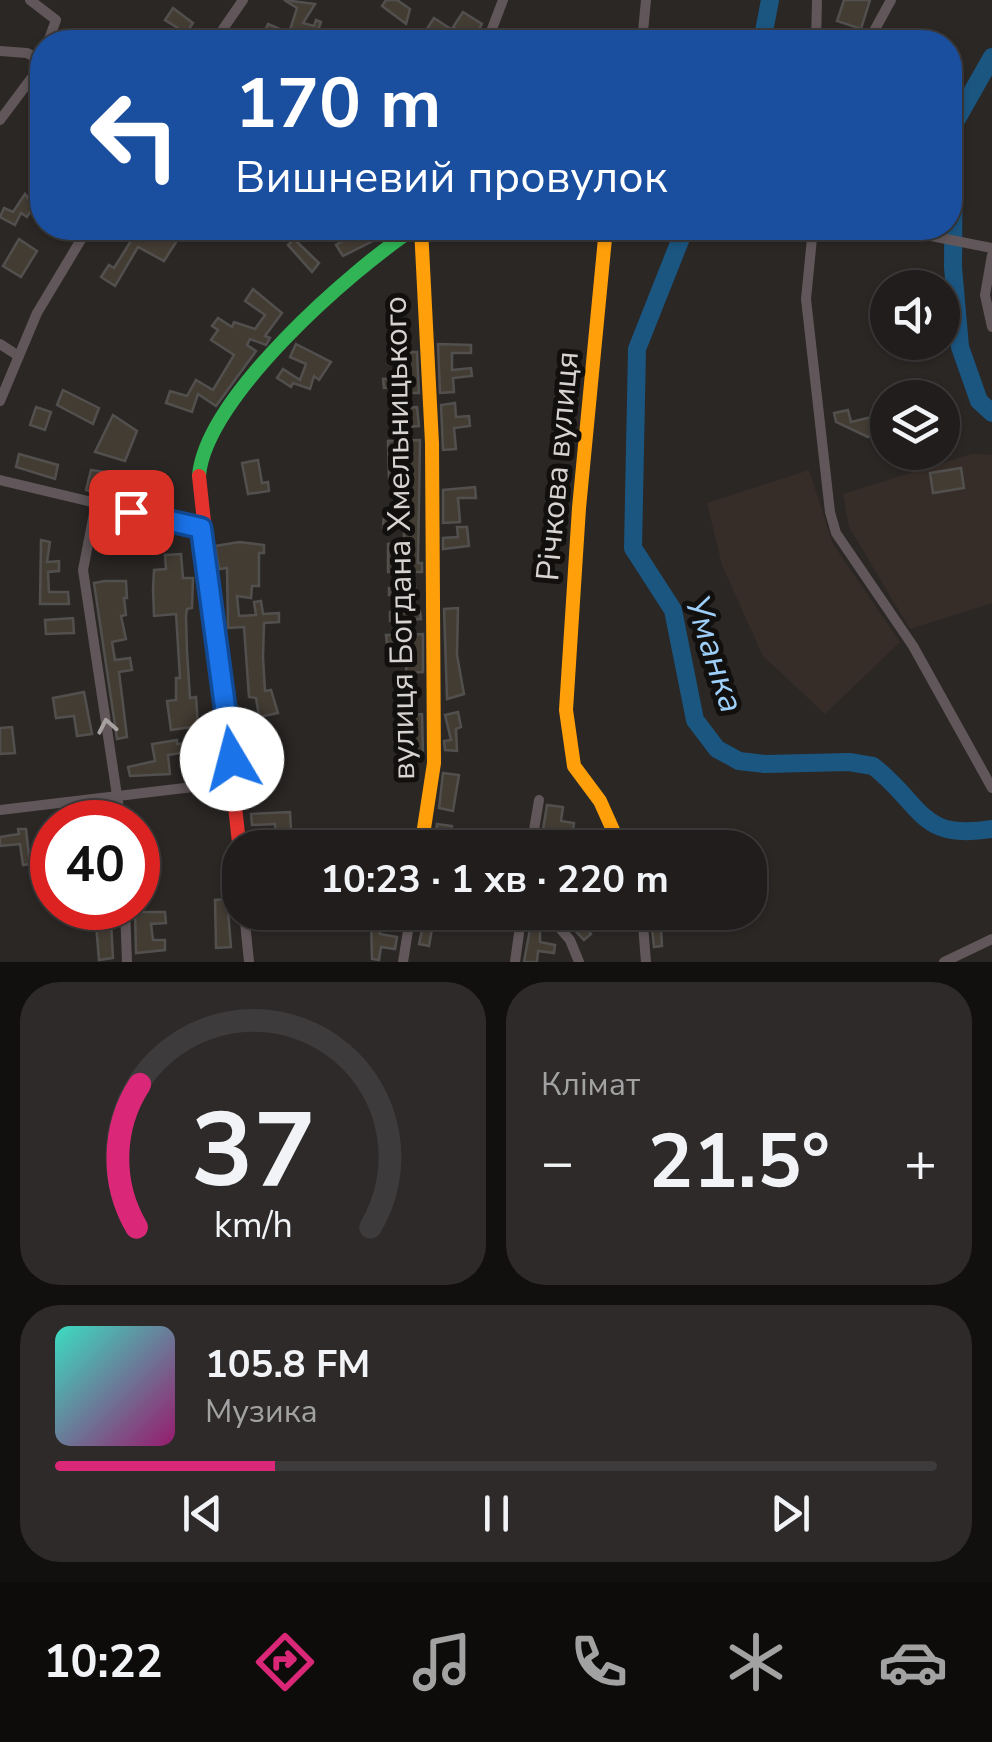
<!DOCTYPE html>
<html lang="uk">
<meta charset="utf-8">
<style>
:root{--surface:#201d1c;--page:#2d2a29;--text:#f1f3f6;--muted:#a2a2a3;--line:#3d3b3b;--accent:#db2777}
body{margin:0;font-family:"Nunito Sans",sans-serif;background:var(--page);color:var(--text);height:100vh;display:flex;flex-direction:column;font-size:38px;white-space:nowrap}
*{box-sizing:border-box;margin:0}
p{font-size:32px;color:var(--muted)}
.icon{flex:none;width:55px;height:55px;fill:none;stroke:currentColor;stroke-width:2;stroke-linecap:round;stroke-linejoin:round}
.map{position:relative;height:962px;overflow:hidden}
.drawer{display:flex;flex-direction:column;gap:20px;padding:20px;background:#12100f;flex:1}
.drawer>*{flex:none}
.guide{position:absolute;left:30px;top:30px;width:932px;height:210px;border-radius:40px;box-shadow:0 2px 8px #0004,0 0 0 2px var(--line);background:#1a4fa0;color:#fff;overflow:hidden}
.controls{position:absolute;left:870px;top:270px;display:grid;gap:20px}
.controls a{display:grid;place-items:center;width:90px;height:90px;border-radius:50%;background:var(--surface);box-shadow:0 2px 8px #0004,0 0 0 2px var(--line);font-size:50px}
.speed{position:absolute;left:30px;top:800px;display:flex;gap:20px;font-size:50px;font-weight:700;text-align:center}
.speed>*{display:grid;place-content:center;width:130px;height:130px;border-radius:50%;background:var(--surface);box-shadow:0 2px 8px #0004,0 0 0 2px var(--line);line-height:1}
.speed .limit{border:15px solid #d22;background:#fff;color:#111}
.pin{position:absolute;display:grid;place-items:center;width:85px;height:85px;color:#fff;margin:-42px;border-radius:20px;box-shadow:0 5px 15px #0006}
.me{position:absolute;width:110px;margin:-55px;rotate:352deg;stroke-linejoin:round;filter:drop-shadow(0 0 8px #0008)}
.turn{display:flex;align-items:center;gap:35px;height:210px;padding:0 40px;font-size:45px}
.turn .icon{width:130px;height:130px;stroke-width:2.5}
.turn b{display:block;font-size:70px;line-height:85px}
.big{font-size:75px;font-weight:700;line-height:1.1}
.drawer .tile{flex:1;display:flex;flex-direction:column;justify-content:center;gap:15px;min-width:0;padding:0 35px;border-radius:40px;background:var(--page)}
.drawer .dial{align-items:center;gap:0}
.dial svg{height:260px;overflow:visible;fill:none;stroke:var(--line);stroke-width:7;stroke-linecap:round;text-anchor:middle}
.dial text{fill:var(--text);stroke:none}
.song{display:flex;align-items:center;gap:30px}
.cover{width:120px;height:120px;border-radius:15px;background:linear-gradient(135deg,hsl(170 70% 55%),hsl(320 70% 35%))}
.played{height:10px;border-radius:5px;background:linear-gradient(90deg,var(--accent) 25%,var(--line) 25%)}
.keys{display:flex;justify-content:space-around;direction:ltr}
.heat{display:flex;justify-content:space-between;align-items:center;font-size:55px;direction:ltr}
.drawer .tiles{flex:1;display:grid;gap:20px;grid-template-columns:1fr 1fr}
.tile:last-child{grid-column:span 2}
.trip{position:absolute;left:222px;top:830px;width:545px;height:100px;border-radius:40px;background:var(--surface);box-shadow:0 2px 8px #0004,0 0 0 2px var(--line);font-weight:700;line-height:100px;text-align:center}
.tabs{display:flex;height:160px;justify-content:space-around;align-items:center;background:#0d0c0b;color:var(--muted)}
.tabs .icon{width:70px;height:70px}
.tabs .on{color:var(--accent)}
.tabs b{font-size:45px;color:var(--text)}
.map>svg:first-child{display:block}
.built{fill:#372d28}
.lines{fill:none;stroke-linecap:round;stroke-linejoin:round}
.river{stroke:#1b5681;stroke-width:18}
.building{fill:#433c33;stroke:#52504e;stroke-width:2.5}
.street{stroke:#61575a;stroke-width:10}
.fast{stroke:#30b455;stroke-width:14}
.slow{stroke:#ff9f0a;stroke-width:14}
.jam{stroke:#e5322d;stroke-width:14}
.oneway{stroke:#a8a1a1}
.route-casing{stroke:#114b97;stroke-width:25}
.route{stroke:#1a73e8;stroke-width:18}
.labels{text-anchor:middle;stroke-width:10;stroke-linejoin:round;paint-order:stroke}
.street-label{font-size:32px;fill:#d7d3d1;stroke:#12100f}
.water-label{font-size:35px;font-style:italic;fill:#9ecff8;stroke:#12100f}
</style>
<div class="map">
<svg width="992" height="962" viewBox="0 0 992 962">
<rect width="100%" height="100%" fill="#2a2725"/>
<!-- built -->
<g class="built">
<path d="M972,454L992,455V603L910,629L849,527L843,494Z"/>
<path d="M809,470L833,544L900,642L825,714L763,656L722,565L707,503Z"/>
</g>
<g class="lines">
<!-- river -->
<g class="river">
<path d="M762,42L770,0"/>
<path d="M992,57L954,124L953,267L960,347L979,401L992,413"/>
<path d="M685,228L637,349L633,548L673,610L695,720L717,749L739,761L765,764L849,762L873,766C924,806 919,841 992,829"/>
</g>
</g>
<!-- building -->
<g class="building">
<path d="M284,0L315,4L303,23L314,26L316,20L321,22L314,42H306L309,36L290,30L297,8Z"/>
<path d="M386,0H397L410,9L406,24L382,6Z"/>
<path d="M844,0H870L861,29L837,21Z"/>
<path d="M173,8L193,23L186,33L165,20Z"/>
<path d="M463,12L482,24L473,39L453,27Z"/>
<path d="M434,18L457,33L451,42H432L434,38L425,32Z"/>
<path d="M268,24L287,32L283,42H260Z"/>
<path d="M25,194L34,206L27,217L21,213L15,225L0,217L4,208L13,212Z"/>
<path d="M139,228H157L178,239L164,261L138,247L115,286L101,277L109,265L114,268Z"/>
<path d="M371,236H383L343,256L336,245L350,237Z"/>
<path d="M19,239L37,251L21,277L3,266Z"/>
<path d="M294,239L319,263L312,272L288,245Z"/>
<path d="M253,289L282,313L265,336L270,338L266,345L250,339L247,345L256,351L216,406L198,394L192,412L166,403L170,391L187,396L196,380L213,390L234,355L211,340L218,330L212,326L218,318L232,327L234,322L255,329L265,315L245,301Z"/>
<path d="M296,344L331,362L319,380L314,376L310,389L293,383L291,387L277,378L283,369L300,380L306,364L290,357Z"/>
<path d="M438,344L471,345V353H452V370L471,368L472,376L453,378L454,392L440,393Z"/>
<path d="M403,352H417L419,393H402V387L384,388L383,379L403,378Z"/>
<path d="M63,390L99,408L93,424L57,405Z"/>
<path d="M455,403L456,417L469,416L470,426L454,428L456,449L443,450L441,405Z"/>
<path d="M36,407L51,412L45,430L30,425Z"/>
<path d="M417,407L419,426L393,428L392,409Z"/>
<path d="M848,410L851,422L884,414L887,427L868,437L836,422L834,413Z"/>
<path d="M113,415L137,431L125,461L95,452Z"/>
<path d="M420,440L418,563H422V572H388V544L404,543V528H383L384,515H404L408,477L389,478L388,441Z"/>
<path d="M19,454L58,465L55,479L16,467Z"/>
<path d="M258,460L262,483L268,482L269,491L248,494L242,463Z"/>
<path d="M961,468L964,488L933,493L930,473Z"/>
<path d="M91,470L134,476L132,485L119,482L115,497L86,490Z"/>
<path d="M475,487L476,498H458L460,522L443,523V490Z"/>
<path d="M102,517L125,523L121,537L100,531Z"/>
<path d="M457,527H467L469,546L443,549V538L458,537Z"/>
<path d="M41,540L50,542L47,562L59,561V571L48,572L49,592H68L69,604H40Z"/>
<path d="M239,542L264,545V553H259V586H252L251,598L237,596L239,616L256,615L254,602L261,601L263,614L279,613V622L264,623L263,657L265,691L271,690L278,713L259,717L256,698L249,697L244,627L228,628L227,568L219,569L215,546Z"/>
<path d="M181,554L183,578H193L192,608L187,609L186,616L187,652L190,698L196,697L198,726L171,730L167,701L176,700V678H180L176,614L154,616L153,589L154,570L166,569L165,555Z"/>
<path d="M105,581H126L127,598H124L126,615L121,616L126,639L112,642L115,660L130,658L132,670L119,672L127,737L117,739L94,583Z"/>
<path d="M405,586H415V611H420L421,619L390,621V612H405V596L389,595V588Z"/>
<path d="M458,608L457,655L464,694L447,699L444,609Z"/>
<path d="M73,618L74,633L46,634L45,620Z"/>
<path d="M423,634V672L406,673L407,641L387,643L386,635Z"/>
<path d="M84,692L92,734L77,736L74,716L56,718L53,698Z"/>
<path d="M458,712L461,727L456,729L457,751L445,750L444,741L451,740L445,715Z"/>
<path d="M422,714L423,753L414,754L413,746L395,749L394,742L411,739L409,715Z"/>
<path d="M251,722L257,755L268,753L271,766L246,771L239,724Z"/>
<path d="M12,727L15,753L0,754V728Z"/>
<path d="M177,740V744L206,741L207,749L168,755L170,774L130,776L128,767L155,761L152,744Z"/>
<path d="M443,773L459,775L453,811L439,808Z"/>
<path d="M547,805L563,807L561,821L574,823L571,844L554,838L553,848H540Z"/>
<path d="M290,812L291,830H296L298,841L277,843L275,824L252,825L251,814Z"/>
<path d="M437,824L452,826L449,848H434Z"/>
<path d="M18,829H26L30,864L23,865L20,844L0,846V837L19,834Z"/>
<path d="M227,899L231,947L216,948L215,900Z"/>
<path d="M135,912H165L166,923L151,924L153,940H165V950L136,953Z"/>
<path d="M426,912H443L442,924L433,923L429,946L419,944Z"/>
<path d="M558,912H572L583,925L599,912L606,920L585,926L591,934L584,940Z"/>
<path d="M666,917L667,928L661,929L662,946L654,947L651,919Z"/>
<path d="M371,920H379L380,934L397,937L395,949L381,947L379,960L372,959Z"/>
<path d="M111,922L113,958L99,960L96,924Z"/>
<path d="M530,929L540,931V942L555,945L554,953L538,951L537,962H524Z"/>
</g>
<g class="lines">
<!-- street -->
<g class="street">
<path d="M30,0L56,20L48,42"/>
<path d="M214,42L243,0"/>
<path d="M487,42L503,0"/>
<path d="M642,42L646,0"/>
<path d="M816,42L817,0"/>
<path d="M868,42L891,0"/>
<path d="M0,51L27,53L42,61"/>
<path d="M0,120L42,64"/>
<path d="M813,228L806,299L830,512L836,533L913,646L992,788"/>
<path d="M891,228L992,248"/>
<path d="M992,255L985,295L992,327"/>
<path d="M0,344L17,355"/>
<path d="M0,401L37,313L88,228"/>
<path d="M0,480L201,528"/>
<path d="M96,503L83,570L121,822"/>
<path d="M0,810L235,782"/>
<path d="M531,848L539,800"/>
<path d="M125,908L127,962"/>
<path d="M244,912L249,962"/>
<path d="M546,912L570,940L579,962"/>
<path d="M642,912L646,962"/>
<path d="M403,962L411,912"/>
<path d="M515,962L522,912"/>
<path d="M944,962L992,939"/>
</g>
<!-- fast -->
<path class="fast" d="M199,476C205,398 351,270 415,228"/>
<!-- slow -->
<g class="slow">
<path d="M421,228L432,443L434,763L421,848"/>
<path d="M606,228L579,508L566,710L574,766L600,801L621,848"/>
</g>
<!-- jam -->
<path class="jam" d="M199,476L240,852"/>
</g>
<!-- one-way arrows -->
<defs><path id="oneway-chevron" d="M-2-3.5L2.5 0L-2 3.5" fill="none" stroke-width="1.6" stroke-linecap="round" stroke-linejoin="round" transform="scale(2.5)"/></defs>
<use class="oneway" href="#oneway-chevron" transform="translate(107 726) rotate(-101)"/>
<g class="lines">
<defs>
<path id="route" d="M131,512L201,528L232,759"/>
</defs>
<!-- route casing -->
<use href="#route" class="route-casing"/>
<!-- route -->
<use href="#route" class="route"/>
</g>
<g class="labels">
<!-- street labels -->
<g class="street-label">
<text transform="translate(557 466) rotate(-85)" y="11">Річкова вулиця</text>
<text transform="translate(399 538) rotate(-91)" y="11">вулиця Богдана Хмельницького</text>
</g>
<!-- water labels -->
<g class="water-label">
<text transform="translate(715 654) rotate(72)" y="12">Уманка</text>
</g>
</g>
</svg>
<div class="controls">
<a><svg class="icon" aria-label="sound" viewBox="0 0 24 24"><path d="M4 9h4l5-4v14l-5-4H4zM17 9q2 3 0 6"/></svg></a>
<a><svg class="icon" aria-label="layers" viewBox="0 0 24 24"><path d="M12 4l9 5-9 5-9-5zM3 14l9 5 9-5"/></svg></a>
</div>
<div class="speed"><div class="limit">40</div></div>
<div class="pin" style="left:131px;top:512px;background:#d93025"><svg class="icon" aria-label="arrive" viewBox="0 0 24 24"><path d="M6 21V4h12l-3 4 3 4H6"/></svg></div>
<svg class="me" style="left:232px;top:759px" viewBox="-20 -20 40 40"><circle r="19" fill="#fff"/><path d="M0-13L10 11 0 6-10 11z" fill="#1a73e8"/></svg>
<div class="trip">10:23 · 1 хв · 220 m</div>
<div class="guide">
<div class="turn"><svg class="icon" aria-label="left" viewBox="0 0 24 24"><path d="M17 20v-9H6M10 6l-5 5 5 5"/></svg><div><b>170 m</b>Вишневий провулок</div></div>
</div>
</div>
<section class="drawer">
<div class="tiles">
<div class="tile dial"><svg viewBox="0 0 100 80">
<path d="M14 69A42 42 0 1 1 86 69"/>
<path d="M14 69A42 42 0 0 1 15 25" stroke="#db2777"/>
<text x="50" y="56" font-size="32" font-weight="700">37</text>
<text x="50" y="72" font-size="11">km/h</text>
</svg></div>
<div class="tile"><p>Клімат</p>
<div class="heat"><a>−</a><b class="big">21.5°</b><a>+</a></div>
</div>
<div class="tile">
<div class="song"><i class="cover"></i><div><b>105.8 FM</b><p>Музика</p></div></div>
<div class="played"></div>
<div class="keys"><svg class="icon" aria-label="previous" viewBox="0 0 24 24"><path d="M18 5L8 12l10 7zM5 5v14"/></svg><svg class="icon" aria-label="pause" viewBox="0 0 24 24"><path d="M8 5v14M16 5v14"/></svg><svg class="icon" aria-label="next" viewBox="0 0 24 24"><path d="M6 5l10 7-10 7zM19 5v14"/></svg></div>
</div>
</div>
</section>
<nav class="tabs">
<b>10:22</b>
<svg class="icon on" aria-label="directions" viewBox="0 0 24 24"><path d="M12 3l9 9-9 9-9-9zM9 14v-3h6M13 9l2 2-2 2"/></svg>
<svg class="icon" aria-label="music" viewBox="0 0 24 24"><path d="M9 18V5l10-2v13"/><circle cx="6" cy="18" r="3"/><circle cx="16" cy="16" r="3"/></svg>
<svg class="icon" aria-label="phone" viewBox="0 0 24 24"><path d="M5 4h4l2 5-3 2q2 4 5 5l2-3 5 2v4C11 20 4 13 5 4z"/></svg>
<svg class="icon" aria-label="climate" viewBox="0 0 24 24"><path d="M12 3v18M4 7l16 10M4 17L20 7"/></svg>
<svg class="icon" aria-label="car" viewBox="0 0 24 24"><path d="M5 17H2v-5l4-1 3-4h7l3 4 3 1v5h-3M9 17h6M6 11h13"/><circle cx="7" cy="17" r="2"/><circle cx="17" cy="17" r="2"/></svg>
</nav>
